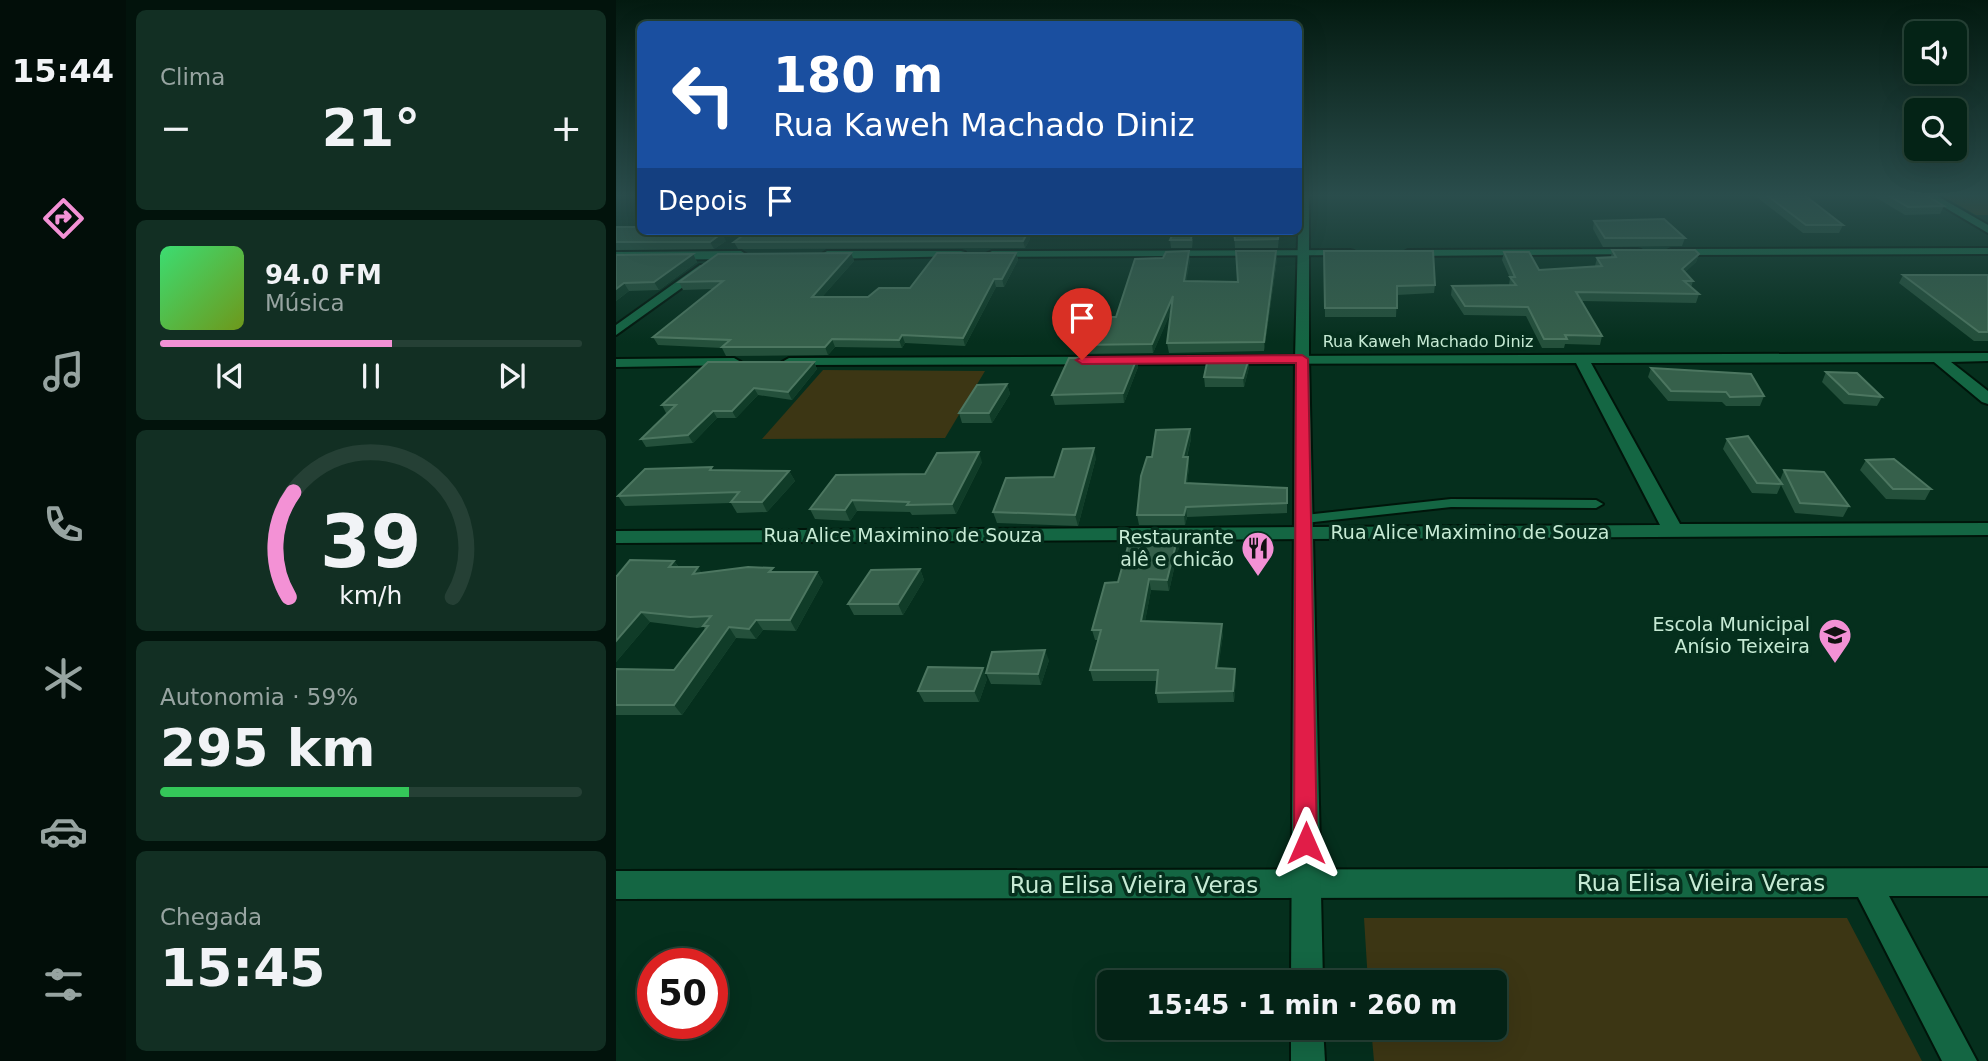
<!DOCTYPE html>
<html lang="pt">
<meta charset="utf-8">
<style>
:root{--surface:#042316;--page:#122f23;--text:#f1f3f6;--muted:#97a4a1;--line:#254035;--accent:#f391d5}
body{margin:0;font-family:"DejaVu Sans",sans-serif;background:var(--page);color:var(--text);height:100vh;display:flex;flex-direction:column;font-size:26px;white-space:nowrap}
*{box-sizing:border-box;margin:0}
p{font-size:23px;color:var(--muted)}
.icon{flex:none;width:38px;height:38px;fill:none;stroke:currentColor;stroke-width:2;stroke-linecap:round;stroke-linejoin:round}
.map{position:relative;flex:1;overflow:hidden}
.sheet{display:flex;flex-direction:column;gap:10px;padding:10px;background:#02130c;width:490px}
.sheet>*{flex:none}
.hud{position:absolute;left:21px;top:21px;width:665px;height:214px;border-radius:10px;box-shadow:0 7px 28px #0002,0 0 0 2px var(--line);background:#1a4fa0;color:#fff;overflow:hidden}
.tools{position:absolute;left:1288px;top:21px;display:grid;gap:14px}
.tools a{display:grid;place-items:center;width:63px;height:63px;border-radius:10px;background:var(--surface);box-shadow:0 7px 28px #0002,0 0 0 2px var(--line);font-size:35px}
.speed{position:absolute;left:21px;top:948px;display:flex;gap:14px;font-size:35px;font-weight:700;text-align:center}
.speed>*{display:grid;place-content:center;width:91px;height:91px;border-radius:50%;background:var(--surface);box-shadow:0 7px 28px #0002,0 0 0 2px var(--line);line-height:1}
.speed .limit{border:10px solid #d22;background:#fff;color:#111}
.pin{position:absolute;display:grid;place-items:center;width:60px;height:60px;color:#fff;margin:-72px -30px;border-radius:50% 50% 50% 0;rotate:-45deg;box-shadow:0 0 7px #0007}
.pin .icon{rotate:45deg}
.me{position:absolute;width:77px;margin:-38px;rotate:0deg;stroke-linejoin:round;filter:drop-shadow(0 0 5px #0008)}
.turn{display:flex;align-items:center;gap:24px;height:147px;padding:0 21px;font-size:32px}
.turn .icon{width:91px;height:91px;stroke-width:2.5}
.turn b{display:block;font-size:49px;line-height:60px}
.then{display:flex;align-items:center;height:66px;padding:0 21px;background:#0003;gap:14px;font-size:26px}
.big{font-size:52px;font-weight:600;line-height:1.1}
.sheet .widget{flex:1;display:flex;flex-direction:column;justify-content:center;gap:10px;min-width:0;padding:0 24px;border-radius:10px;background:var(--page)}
.sheet .dial{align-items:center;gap:0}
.dial svg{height:182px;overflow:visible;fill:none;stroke:var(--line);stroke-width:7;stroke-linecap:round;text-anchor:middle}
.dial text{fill:var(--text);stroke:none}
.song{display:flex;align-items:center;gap:21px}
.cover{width:84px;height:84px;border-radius:10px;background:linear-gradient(135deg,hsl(140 70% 55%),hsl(80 70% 35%))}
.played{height:7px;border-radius:4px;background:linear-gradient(90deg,var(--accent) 55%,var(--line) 55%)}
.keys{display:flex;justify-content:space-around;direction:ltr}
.heat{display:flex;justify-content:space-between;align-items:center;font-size:38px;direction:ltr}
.charge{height:10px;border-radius:5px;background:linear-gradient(90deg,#34c759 59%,var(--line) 0)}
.trip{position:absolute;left:481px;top:970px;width:410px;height:70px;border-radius:10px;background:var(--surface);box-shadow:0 7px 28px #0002,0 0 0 2px var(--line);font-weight:600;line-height:70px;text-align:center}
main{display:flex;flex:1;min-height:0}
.tab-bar{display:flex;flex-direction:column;width:126px;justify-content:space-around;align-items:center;background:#020e09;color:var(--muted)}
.tab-bar .icon{width:49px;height:49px}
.tab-bar .active{color:var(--accent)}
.tab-bar b{font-size:32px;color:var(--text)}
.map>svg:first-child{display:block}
.green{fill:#3c3614}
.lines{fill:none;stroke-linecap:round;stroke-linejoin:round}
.service-casing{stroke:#00150a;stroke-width:4}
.minor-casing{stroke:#00150a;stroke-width:4}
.secondary-casing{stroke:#00150a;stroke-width:4}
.service{fill:#146643;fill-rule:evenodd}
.minor{fill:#146643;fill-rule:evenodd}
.secondary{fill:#146643;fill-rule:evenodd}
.wall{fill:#24503b}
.shaded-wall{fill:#103c28}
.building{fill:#36604b;stroke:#4c7660;stroke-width:2}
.route{fill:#e11d48;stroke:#92132f;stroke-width:2}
.labels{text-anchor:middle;stroke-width:7;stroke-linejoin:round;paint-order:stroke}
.far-street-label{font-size:16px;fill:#c6ead4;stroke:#052f1d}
.street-label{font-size:19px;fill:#c6ead4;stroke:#052f1d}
.poi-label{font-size:19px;fill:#c6ead4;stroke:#052f1d;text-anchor:end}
.near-street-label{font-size:23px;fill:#c6ead4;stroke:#052f1d}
</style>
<main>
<nav class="tab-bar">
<b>15:44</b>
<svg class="icon active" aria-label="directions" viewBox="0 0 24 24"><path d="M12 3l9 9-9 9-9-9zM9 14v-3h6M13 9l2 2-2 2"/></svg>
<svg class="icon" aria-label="music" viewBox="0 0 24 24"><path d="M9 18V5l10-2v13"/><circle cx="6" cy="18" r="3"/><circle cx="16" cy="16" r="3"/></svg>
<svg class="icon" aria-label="phone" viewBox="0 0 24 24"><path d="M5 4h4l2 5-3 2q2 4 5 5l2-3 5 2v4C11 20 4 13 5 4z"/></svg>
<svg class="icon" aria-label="climate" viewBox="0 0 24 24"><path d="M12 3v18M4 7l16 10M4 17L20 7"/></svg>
<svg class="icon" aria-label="car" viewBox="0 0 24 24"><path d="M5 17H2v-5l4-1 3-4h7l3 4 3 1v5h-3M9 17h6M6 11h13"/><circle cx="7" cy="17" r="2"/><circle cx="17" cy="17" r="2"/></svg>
<svg class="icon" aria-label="filters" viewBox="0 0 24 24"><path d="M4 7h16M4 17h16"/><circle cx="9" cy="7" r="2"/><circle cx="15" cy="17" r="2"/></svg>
</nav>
<section class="sheet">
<div class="widget"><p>Clima</p>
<div class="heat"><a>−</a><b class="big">21°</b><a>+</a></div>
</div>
<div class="widget">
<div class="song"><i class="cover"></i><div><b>94.0 FM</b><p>Música</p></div></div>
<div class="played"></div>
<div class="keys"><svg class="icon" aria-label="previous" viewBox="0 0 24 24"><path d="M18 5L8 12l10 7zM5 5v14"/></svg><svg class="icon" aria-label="pause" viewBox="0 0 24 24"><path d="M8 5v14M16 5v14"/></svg><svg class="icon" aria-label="next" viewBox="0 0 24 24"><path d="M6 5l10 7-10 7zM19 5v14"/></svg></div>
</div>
<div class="widget dial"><svg viewBox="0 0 100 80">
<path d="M14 69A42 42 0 1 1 86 69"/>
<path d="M14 69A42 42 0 0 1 16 23" stroke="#f391d5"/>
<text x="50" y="56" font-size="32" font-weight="700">39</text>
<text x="50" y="72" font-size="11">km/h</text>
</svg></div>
<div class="widget"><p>Autonomia · 59%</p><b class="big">295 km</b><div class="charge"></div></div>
<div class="widget"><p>Chegada</p><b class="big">15:45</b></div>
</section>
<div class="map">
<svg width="1372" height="1061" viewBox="0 0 1372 1061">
<rect width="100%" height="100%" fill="#052f1d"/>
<!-- green -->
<g class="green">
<path d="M1323,194H1372V215H1360Z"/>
<path d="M207,370L369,371L329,438L146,439Z"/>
<path d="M748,918H1231L1306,1061H758L755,1027H878V982H752Z"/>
</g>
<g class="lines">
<defs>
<path id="service" d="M835,499L980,500L987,504L980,508L835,507L689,523L682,519L689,515Z"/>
<g id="minor">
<path d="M1372,248V254L1055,255L1049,252L1055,249Z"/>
<path d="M1021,249L1025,250V254L792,256L786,253L792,250Z"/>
<path d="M734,250L738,251V255L376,257L370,254L376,251Z"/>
<path d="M345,251L349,252V256L211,259L205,255L211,251Z"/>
<path d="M0,252L125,251L131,255L125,259L0,260Z"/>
<path d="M84,265L88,266V272L0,335V325Z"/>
<path d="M1372,353V361L1335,362L1372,391V404L1366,402L1318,362L975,363L1064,524L1372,523V535L0,543V531L1044,525L960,363L168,365L166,362L173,358Z"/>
<path d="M118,358L125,362L123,365L0,367V359Z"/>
<path d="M1372,868V896H1273L1361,1061H1326L1242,897L0,899V871Z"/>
</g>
<g id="secondary">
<path d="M683,194H693V359L707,982H675L679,359Z"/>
<path d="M1306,194H1318L1372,225V233Z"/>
<path d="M675,1027H707L709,1061H675Z"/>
</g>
</defs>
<!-- service casing -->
<use href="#service" class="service-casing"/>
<!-- minor casing -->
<use href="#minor" class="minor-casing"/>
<!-- secondary casing -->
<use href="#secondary" class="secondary-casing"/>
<!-- service -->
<use href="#service" class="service"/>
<!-- minor -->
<use href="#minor" class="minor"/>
<!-- secondary -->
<use href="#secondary" class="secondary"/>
</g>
<!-- wall -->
<g class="wall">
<path d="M1139,194H1187L1227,225L1223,233H1187L1138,195Z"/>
<path d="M1254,194H1308L1328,206L1324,214L1289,215Z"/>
<path d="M978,221L1069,238L1066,246L987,247L977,229Z"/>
<path d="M0,227L59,231L60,233L110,241L98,249L0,250Z"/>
<path d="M618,231L663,236L662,248H619Z"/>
<path d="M412,232L414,239L409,248L122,249L118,242Z"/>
<path d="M577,239L576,248H555L554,240Z"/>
<path d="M996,250L1083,254L1080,262L1069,272L1077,281L1075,288L1083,294L1080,303L965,301L986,336L984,345L949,344L948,348H926L910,316L848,315L835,295L836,286L893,285L894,278L886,260L888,252L923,270L979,266L981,258L995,257Z"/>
<path d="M708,251L819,285L818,293L781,295L780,317H709Z"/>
<path d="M235,253L238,261L206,297H252L294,288L400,253L402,260L388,287H380L349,346L289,343L286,348L219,347L212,355L110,356L106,348L42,345L37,337L97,289L67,290L63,282Z"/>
<path d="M77,254L81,262L43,290L13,291L0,301V255Z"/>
<path d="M661,259L648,351L553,353L551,343L555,311L537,353L462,354L461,350H457L456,340L500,317L574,260L570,281L622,282Z"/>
<path d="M1287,275H1372V341H1358L1283,283Z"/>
<path d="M521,358L522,367L508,403L439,405L436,395Z"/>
<path d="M633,358V367L628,387H589L588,377Z"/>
<path d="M198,362L201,369L176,400L142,395L120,418H101L77,443L30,447L25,439L52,413H50L46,405Z"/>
<path d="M1035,368L1148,396L1144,406H1110L1106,402L1052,401L1032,377Z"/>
<path d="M1210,372L1266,397L1261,406L1228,404L1206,382Z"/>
<path d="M391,384L394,394L376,423H346L343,413Z"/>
<path d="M574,429L575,439L571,457H572L573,467L571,483L671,488V513L571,517L569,525H523L521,515L536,457Z"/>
<path d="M1111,439L1164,480L1168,470L1233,506L1227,517L1179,513L1165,485L1161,494L1136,493L1107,449Z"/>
<path d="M480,458L462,526L381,523L377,512L438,477Z"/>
<path d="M1250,460L1315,489L1309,500L1270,499L1244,470Z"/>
<path d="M366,462L340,514L296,515L294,512L241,511L234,521L199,519L194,509L309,474Z"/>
<path d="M97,470L173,471L179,481L151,512L121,513L115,503L9,506L2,496Z"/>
<path d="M563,532L564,542L553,591L535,590L529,621L607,634L602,668L620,679L618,702L542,703L540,693L541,681H477L474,670L482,640H479L476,630Z"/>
<path d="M58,561L63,567L86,573L201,572L207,582L180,631L147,630L140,639L120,638L66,715H0V669L58,670L89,630L88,627L81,628L34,622L0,662V576Z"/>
<path d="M304,569L308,580L287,615H238L232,604Z"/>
<path d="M433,660L425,685L375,684L370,673Z"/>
<path d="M371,679L363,702H308L302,691Z"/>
</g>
<!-- shaded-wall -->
<g class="shaded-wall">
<path d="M49,231H59L60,233H45Z"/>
<path d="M412,232L414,239L409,248L407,241Z"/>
<path d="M106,233L110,241L98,249L94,242Z"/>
<path d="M573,251L574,260L569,290L568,281Z"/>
<path d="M660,251L661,259L648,351V342Z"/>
<path d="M235,253L238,261L199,305L196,297Z"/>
<path d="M400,253L402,260L388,287L386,279Z"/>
<path d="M77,254L81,262L43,290L38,282Z"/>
<path d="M1083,254L1080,262L1064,277L1066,269Z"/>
<path d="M378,279L380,287L349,346L347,338Z"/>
<path d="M8,283L13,291L0,301V289Z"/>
<path d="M557,296L558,305L537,353L536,344Z"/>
<path d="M286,335L289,343L286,348L283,340Z"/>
<path d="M216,339L219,347L212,355L209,347Z"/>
<path d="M521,358L522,367L508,403L507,393Z"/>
<path d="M633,358V367L628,387L627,378Z"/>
<path d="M198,362L201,369L176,400L172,392Z"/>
<path d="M391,384L394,394L376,423L373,413Z"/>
<path d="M138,388L142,395L120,418L116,411Z"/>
<path d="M97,411L101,418L77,443L72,435Z"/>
<path d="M574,429L575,439L568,467L567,457Z"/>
<path d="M478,448L480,458L462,526L459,515Z"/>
<path d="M363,452L366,462L340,514L336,504Z"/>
<path d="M572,457L573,467L570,493L569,483Z"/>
<path d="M173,471L179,481L151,512L146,502Z"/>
<path d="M236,500L241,511L234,521L229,510Z"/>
<path d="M570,507L571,517L569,525L568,515Z"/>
<path d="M563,532L564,542L553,591L551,580Z"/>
<path d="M58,561L66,571L53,567Z"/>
<path d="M82,567L89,578L77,574Z"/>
<path d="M304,569L308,580L287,615L282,604Z"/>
<path d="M201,572L207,582L180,631L174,620Z"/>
<path d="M533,579L535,590L527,632L525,621Z"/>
<path d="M25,612L34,622L0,662V641Z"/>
<path d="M140,620L147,630L140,639L133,629Z"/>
<path d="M606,624L607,634L601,679L600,668Z"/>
<path d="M113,627L120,638L66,715L58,705Z"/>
<path d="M429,650L433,660L425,685L422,674Z"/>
<path d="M367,668L371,679L363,702L358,691Z"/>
<path d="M619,669L620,679L618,702L617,691Z"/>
</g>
<!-- building -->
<g class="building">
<path d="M1149,194H1187L1227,225H1190Z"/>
<path d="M1270,194H1308L1328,206L1292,207Z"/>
<path d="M1048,219L1069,238H989L978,221Z"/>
<path d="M0,227H24V231H49L45,233H106L94,242H0Z"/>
<path d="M133,231H390L412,232L407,241L118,242Z"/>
<path d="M558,231H576L575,240H554Z"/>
<path d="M618,231H663L662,239L619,240Z"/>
<path d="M996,250H1079L1083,254L1066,269L1077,281H1068L1083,294L960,292L986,336L949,335L951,339H928L912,307L849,306L836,286L900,285L894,277H899L888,252H913L923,270L986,266L981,258L1000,257Z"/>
<path d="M573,251L568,281L622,282L620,251H660L648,342L551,343L557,296L536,344L460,345L462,340H456L464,317H500L519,259L547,258L550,252Z"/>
<path d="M708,251H817L819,285L781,286V308H709Z"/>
<path d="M235,253L196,297H252L263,288H294L321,253H400L386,279H378L347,338L286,335L283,340L216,339L209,347H106L114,340L37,337L107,281L63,282L102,254Z"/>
<path d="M77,254L38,282L8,283L0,289V255Z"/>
<path d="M1287,275H1372V332H1363Z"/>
<path d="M453,358H521L507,393L436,395Z"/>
<path d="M592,358H633L627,378L588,377Z"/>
<path d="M92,362H198L172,392L138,388L116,411H97L72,435L25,439L60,405H46Z"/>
<path d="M1035,368L1135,374L1148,396L1114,397L1110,392L1055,391Z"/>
<path d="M1210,372L1241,373L1266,397L1233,394Z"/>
<path d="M391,384L373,413H343L361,385Z"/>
<path d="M574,429L567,457H572L569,483L671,488V503L570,507L568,515H521L525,476L531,457H536L540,430Z"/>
<path d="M1132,436L1166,484L1141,483L1111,439Z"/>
<path d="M478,448L459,515L377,512L390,478L438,477L447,449Z"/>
<path d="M363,452L336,504L291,505L293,502L236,500L229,510L194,509L220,475L309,474L321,453Z"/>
<path d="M1278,459L1315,489H1277L1250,460Z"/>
<path d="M96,467L94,470L173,471L146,502H115L123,492L2,496L29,469Z"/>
<path d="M1168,470L1208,472L1233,506L1184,503Z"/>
<path d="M516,532H563L551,580L533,579L525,621L606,624L600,668L619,669L617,691L540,693L542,670H474L485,630H476L489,583L502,582Z"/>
<path d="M14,560L58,561L53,567H82L77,574L132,567L157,568L153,572H201L174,620H140L133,629L113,627L58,705H0V669L58,670L92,626H87L95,616L74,617L25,612L0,641V576H1Z"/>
<path d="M304,569L282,604H232L255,570Z"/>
<path d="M429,650L422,674L370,673L376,652Z"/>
<path d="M312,667L367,668L358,691H302Z"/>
</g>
<!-- sky -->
<linearGradient id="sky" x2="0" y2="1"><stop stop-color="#031a10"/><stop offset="0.57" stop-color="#2a4d4c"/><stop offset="1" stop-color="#2a4d4c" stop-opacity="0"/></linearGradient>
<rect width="1372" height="343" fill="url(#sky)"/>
<!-- route -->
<path class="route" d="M686,355L692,359L701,843L698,851L690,854L682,851L678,843L680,363L466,364L460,360L466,357Z"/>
<!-- icons -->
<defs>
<symbol id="restaurant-pin" viewBox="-11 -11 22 30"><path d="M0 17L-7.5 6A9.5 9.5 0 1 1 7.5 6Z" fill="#f391d5" stroke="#052f1d"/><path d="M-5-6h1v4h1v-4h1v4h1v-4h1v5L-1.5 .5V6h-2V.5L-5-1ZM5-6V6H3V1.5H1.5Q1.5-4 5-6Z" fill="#111"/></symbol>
<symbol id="school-pin" viewBox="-11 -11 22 30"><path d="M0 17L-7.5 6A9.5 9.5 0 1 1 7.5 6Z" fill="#f391d5" stroke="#052f1d"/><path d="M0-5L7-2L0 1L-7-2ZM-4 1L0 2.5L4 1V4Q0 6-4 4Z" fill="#111"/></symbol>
</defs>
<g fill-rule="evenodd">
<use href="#restaurant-pin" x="623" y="529" width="38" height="52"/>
<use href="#school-pin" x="1200" y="616" width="38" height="52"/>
</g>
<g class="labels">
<!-- far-street labels -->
<g class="far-street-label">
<text x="812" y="347">Rua Kaweh Machado Diniz</text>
</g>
<!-- street labels -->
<g class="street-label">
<text x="854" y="539">Rua Alice Maximino de Souza</text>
<text x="287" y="542">Rua Alice Maximino de Souza</text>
</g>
<!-- poi labels -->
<g class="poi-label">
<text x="618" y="544">Restaurante<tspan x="618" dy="22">alê e chicão</tspan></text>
<text x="1194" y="631">Escola Municipal<tspan x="1194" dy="22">Anísio Teixeira</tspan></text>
</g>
<!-- near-street labels -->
<g class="near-street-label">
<text x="1085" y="891">Rua Elisa Vieira Veras</text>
<text x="518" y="893">Rua Elisa Vieira Veras</text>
</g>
</g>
</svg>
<div class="tools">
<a><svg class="icon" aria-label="sound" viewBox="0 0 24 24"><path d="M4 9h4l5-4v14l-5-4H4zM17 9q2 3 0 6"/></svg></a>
<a><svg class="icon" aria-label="search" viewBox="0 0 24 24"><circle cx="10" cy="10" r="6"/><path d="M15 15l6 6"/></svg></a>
</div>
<div class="speed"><div class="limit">50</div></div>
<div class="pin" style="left:466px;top:360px;background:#d93025"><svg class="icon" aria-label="arrive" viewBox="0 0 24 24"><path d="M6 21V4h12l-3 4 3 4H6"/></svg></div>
<svg class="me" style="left:690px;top:843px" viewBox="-20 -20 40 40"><path d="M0-17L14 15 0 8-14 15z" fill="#e11d48" stroke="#fff" stroke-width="4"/></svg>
<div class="trip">15:45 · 1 min · 260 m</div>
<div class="hud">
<div class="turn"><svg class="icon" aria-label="left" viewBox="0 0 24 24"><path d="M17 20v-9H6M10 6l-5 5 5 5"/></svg><div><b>180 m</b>Rua Kaweh Machado Diniz</div></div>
<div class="then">Depois<svg class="icon" aria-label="arrive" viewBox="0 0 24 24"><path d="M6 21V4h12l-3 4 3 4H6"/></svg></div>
</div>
</div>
</main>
